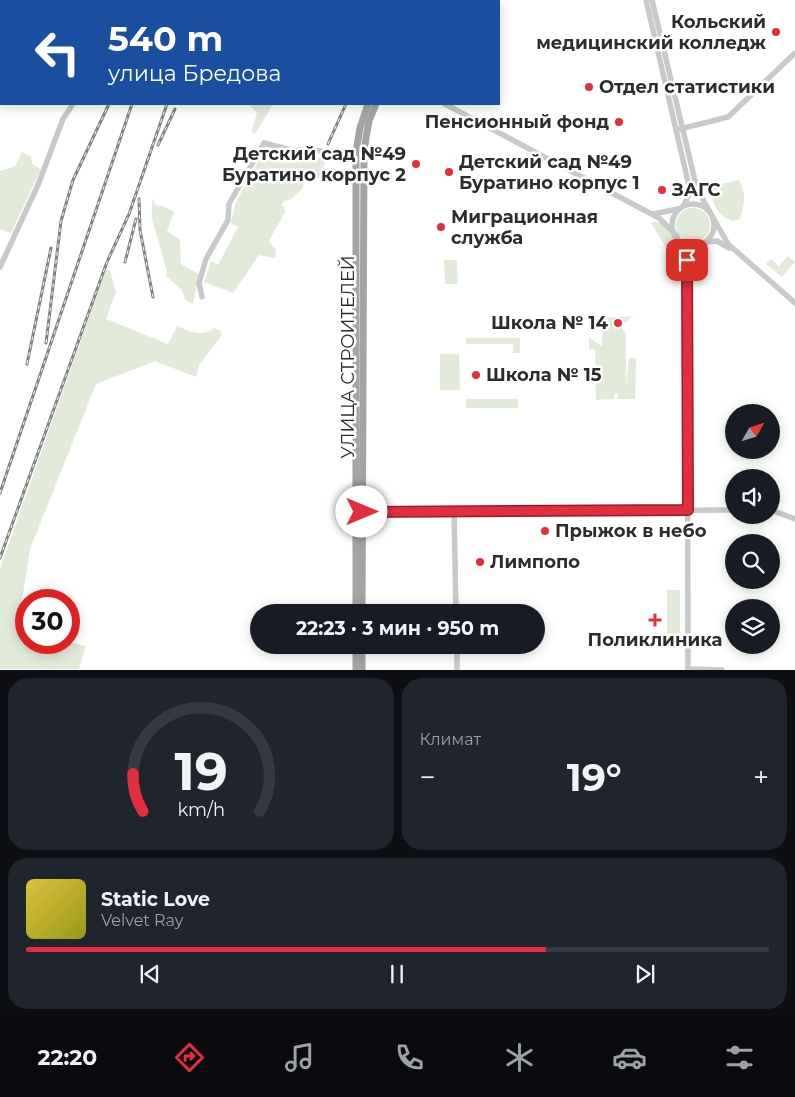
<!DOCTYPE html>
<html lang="ru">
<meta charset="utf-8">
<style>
:root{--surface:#171b24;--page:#20242c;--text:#f1f3f6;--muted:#9ea1a6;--line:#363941;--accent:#e22e3d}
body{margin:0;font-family:Montserrat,sans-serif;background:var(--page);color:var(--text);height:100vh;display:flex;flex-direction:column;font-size:19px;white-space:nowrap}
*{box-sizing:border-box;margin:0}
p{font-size:16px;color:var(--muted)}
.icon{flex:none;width:28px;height:28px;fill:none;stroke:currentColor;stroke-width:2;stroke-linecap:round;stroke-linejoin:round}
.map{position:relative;height:670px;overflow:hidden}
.sheet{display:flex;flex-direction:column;gap:8px;padding:8px;background:#0d0f14;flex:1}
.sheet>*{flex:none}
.banner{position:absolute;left:0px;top:0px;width:500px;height:105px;box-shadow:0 2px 12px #0003;background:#1a4fa0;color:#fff;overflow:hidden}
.needle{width:32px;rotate:51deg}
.fabs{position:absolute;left:725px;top:404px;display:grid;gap:10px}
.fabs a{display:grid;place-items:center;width:55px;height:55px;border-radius:50%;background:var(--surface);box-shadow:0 2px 12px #0003;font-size:25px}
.speed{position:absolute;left:15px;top:589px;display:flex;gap:10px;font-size:25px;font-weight:700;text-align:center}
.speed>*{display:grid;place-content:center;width:65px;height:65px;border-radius:50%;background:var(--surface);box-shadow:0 2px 12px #0003;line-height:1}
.speed .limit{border:8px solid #d22;background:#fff;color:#111}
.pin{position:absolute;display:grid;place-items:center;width:42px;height:42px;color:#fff;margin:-21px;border-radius:10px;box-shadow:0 2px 8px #0006}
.me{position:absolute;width:55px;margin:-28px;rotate:90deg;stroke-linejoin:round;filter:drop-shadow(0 0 4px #0008)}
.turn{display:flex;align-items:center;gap:18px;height:105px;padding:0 25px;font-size:22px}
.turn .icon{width:65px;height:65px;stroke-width:2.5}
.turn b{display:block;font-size:35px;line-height:42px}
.big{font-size:38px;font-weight:700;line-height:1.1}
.sheet .widget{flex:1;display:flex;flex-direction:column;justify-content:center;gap:8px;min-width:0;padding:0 18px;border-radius:20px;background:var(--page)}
.sheet .dial{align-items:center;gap:0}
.dial svg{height:130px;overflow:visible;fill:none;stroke:var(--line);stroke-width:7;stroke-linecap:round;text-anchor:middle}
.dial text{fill:var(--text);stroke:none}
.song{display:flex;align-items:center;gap:15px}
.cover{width:60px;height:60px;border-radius:8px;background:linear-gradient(135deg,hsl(50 70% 55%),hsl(60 70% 35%))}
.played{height:5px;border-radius:2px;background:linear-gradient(90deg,var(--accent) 70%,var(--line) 70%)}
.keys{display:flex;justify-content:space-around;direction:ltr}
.heat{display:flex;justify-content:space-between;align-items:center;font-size:28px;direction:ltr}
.sheet .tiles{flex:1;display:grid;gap:8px;grid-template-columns:1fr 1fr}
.widget:last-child{grid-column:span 2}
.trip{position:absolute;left:250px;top:604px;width:295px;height:50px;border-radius:25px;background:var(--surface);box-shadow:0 2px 12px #0003;font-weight:700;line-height:50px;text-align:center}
.tab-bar{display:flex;height:80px;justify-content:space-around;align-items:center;background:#090b0e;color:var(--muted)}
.tab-bar .icon{width:35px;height:35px}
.tab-bar .selected{color:var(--accent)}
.tab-bar b{font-size:22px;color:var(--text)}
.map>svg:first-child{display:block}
.green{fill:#e2ead9}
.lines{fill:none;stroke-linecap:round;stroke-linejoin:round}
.minor{stroke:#c9c9c9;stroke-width:5.5}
.major{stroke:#a4a4a4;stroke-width:7}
.rail-casing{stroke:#818181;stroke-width:3}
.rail{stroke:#fff;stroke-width:1;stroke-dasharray:4;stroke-linecap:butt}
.route-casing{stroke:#931e28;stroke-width:12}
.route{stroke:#e22e3d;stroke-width:9}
.poi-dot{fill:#e22e3d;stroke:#fff;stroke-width:2}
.labels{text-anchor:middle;stroke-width:5;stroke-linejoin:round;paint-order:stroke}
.poi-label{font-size:18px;font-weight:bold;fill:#2c2c2c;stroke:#fff;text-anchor:start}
.street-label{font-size:18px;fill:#2c2c2c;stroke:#fff}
</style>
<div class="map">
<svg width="795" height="670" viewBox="0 0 795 670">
<rect width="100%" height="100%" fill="#fff"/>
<!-- green -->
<g class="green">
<path d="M249,104H273L255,134L251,132L257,113Z"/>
<path d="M265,149L286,157L309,155L326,160L319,178L306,177L302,189L290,200L284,201L282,205L286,210L269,241L276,250L275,258L259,255L233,293L204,282L211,261L218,265L238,227L231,223L235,204Z"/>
<path d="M22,152L31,157L32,164L41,169L11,233L0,229V171L15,166Z"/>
<path d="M739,180C747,194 744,205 740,219L732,221C718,215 712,205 711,190L717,185Z"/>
<path d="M152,198L156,205L163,206L174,212L167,231L180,240L181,264L199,274L193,304L185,300L182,290L166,276L167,271L152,219Z"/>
<circle cx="693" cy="225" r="17"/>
<path d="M655,222H660L676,240L681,256L675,262L651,223Z"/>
<path d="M788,256L795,262L782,277L766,264L771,259L779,266Z"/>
<path d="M457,260L458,284H445L444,260Z"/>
<path d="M106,269L110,271L116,292L106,319L168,344L177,326C191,332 202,338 214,328L220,330L222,335L199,365L196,377L155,361L96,384L30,549L20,612L26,619V642H69L86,646L79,669H0V569Z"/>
<path d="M633,316L626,322L614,325L621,327L626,334V384L629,358H636L635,399H617L618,393L614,394V399L596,400L595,349H589V338L602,346V334L607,327H605L598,318Z"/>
<path d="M466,338H520V353H513V344H466Z"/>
<path d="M440,354H459L460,390H440Z"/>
<rect x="466" y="399" width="52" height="9"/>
<rect x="667" y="590" width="13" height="51"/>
</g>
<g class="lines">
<!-- minor -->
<g class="minor">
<path d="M646,0L689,186V194L684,205"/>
<path d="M652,0L697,189L728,244L795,303"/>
<path d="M134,1V0"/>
<path d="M445,104L659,218L676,235"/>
<path d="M680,129L728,117L795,53"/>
<circle cx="693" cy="225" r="21"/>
<path d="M653,214L678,209"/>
<path d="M677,237L687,260L688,670"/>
<path d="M705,242L717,241L729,248"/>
<path d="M0,267L38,185L63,119L73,104"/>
<path d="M202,297L199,283L206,259L228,220L229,204L264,143L291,150L356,152"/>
<path d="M771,510L795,519"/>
<path d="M362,512L734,510"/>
<path d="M454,512L456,612"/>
<path d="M457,645V670"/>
<path d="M688,669L722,670"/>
</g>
<!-- major -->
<g class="major">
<path d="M423,1V0"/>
<path d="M430,1L431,0"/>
<path d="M356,612V152L360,128L368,104"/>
<path d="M362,612L364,150L369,121L376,104"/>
<path d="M356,645V670"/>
<path d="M362,645V670"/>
</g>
<defs>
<g id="rail">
<path d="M328,0L329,1"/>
<path d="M164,1V0"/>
<path d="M173,1V0"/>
<path d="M215,1L216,0"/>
<path d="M282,1V0"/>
<path d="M315,1V0"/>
<path d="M328,144L346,104"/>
<path d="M158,145L175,109"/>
<path d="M139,199L140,230L153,297"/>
<path d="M125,262L136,219"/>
<path d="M46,343L61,221L73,180L109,104"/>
<path d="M27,364L51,248"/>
<path d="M0,493L132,104"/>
<path d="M0,558L107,262L129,214L167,104"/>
</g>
</defs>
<!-- rail casing -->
<use href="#rail" class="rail-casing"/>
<!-- rail -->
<use href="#rail" class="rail"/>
</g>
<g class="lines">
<defs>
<path id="route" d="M362,512L688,510L687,260"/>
</defs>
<!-- route casing -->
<use href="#route" class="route-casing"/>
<!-- route -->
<use href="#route" class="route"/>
</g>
<!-- markers -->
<g class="poi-dot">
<circle cx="776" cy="32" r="5"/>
<circle cx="589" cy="87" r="5"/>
<circle cx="619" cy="122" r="5"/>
<circle cx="416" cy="164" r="5"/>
<circle cx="449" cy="172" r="5"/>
<circle cx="662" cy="190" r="5"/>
<circle cx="441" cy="227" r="5"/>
<circle cx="618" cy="323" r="5"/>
<circle cx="476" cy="375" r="5"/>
<circle cx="545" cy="531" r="5"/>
<circle cx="480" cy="562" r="5"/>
<path d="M652.5 612.5h5v5h5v5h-5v5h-5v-5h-5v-5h5z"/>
</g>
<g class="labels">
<!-- poi labels -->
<g class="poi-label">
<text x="766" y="28" text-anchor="end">Кольский<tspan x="766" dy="21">медицинский колледж</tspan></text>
<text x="599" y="93">Отдел статистики</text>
<text x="609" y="128" text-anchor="end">Пенсионный фонд</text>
<text x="406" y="160" text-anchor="end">Детский сад №49<tspan x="406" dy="21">Буратино корпус 2</tspan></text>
<text x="459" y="168">Детский сад №49<tspan x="459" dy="21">Буратино корпус 1</tspan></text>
<text x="672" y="196">ЗАГС</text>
<text x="451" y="223">Миграционная<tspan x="451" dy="21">служба</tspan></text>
<text x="608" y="329" text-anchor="end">Школа № 14</text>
<text x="486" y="381">Школа № 15</text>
<text x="555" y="537">Прыжок в небо</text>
<text x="490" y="568">Лимпопо</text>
<text x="655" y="646" text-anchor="middle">Поликлиника</text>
</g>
<!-- street labels -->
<g class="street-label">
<text transform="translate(348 357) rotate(-90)" y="6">УЛИЦА СТРОИТЕЛЕЙ</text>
</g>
</g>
</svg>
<div class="fabs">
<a><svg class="needle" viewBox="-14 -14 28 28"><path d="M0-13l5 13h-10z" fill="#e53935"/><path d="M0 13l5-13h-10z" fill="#9ea1a6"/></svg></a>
<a><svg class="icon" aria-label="sound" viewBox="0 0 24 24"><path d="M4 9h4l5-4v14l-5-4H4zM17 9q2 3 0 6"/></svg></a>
<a><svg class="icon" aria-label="search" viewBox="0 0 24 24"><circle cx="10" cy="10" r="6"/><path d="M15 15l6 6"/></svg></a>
<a><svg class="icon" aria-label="layers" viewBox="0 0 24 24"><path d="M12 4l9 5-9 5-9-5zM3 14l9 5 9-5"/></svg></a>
</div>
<div class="speed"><div class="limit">30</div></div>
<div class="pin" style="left:687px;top:260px;background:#d93025"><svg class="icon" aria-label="arrive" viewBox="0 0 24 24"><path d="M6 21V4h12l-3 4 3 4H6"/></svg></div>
<svg class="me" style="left:362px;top:512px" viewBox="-20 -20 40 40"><circle r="19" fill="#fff"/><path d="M0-13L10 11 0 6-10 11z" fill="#e22e3d"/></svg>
<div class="trip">22:23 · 3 мин · 950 m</div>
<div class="banner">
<div class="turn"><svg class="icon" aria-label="left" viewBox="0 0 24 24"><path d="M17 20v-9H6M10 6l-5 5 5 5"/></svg><div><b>540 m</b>улица Бредова</div></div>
</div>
</div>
<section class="sheet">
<div class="tiles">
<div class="widget dial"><svg viewBox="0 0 100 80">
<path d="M14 69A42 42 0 1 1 86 69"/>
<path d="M14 69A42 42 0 0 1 8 46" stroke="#e22e3d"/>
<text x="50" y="56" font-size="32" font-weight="700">19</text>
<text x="50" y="72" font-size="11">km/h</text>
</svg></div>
<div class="widget"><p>Климат</p>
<div class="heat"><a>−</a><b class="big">19°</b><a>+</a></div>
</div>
<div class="widget">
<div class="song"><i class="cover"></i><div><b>Static Love</b><p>Velvet Ray</p></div></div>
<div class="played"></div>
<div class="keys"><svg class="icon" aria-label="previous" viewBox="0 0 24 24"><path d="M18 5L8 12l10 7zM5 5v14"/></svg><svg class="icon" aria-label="pause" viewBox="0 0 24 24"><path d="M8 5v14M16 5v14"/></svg><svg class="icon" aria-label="next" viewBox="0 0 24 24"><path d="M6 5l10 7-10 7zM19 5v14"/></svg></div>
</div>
</div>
</section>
<nav class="tab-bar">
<b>22:20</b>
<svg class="icon selected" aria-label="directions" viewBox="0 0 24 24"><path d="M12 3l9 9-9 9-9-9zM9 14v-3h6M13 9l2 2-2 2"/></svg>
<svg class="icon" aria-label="music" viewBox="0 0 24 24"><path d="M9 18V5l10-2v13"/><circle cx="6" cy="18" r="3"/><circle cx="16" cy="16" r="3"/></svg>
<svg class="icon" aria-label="phone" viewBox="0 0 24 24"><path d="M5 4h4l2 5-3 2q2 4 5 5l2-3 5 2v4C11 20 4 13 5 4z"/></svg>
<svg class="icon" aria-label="climate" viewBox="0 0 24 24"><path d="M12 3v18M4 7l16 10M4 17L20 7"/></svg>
<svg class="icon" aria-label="car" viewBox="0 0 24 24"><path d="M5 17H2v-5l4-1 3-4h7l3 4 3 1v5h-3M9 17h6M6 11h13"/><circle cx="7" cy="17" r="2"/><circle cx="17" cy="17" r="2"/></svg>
<svg class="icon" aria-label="filters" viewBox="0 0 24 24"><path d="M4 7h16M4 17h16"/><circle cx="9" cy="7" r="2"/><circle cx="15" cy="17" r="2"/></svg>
</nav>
